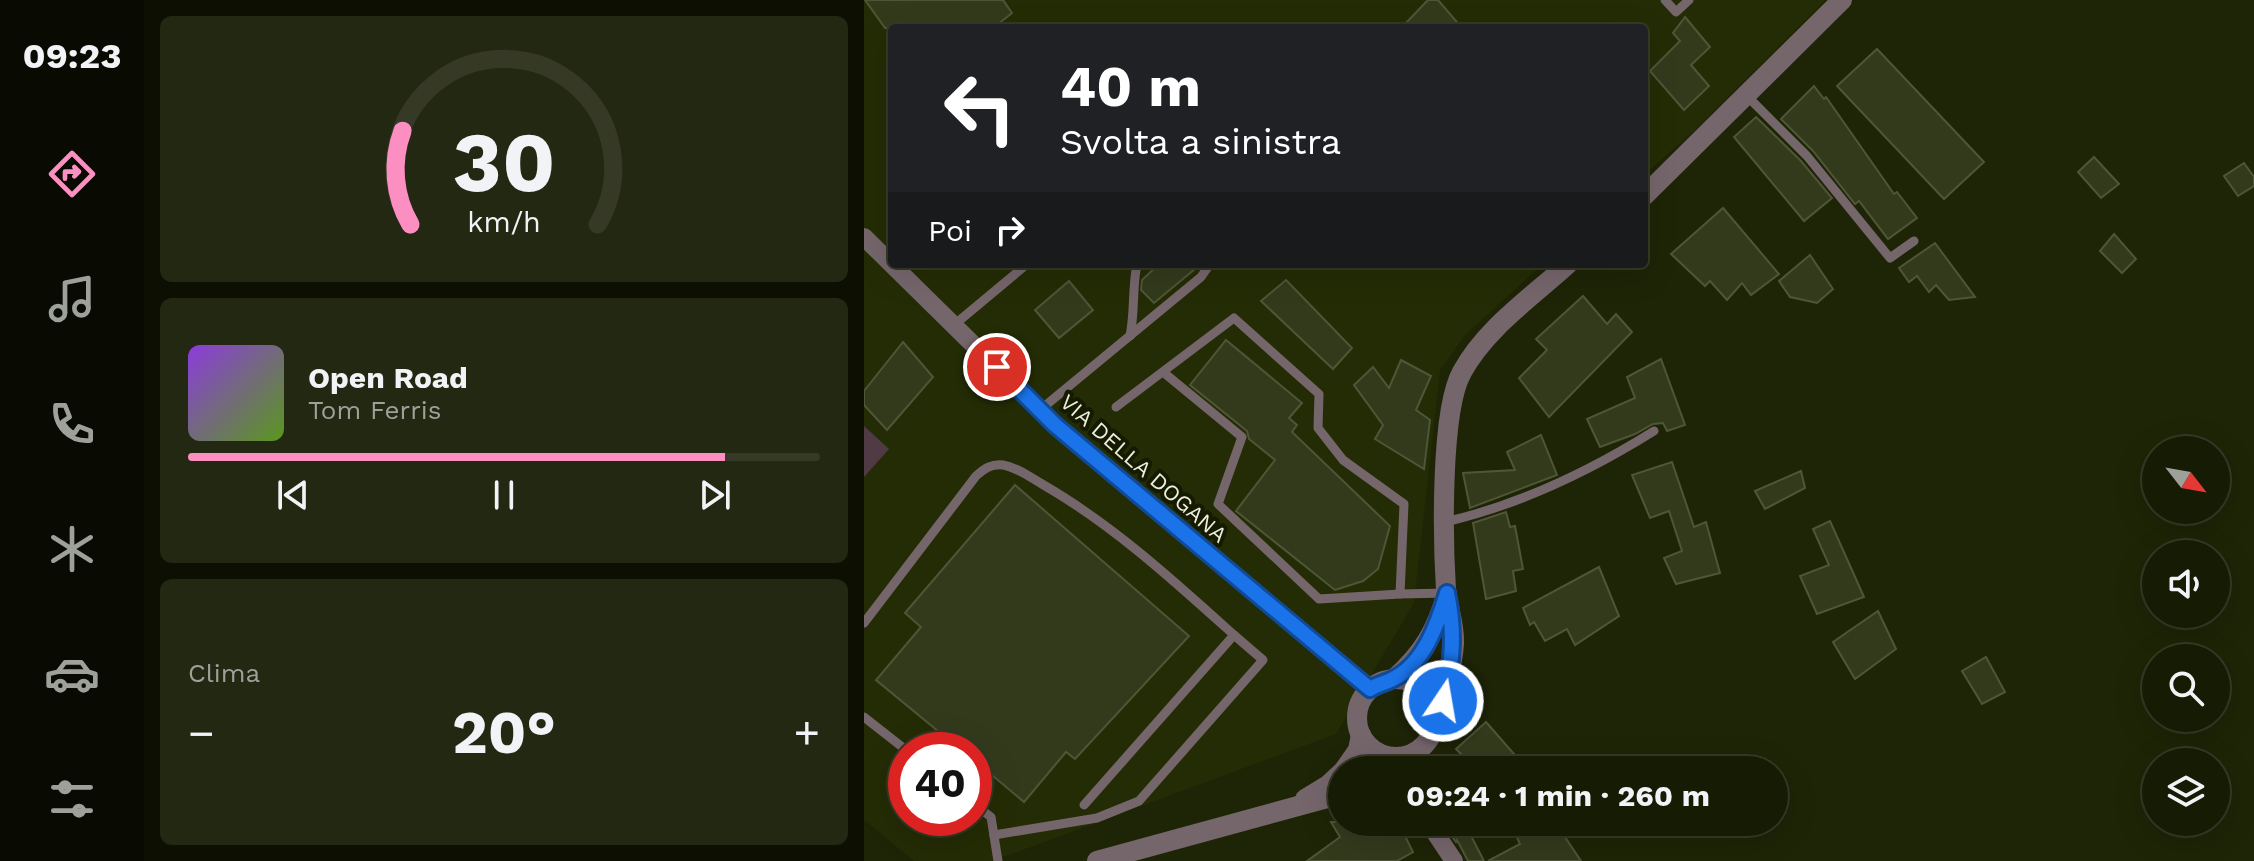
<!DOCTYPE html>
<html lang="it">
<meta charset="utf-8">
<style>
:root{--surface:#161b04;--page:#232813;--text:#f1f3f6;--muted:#9ea19a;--line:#353926;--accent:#fc8fc1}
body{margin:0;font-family:"Work Sans",sans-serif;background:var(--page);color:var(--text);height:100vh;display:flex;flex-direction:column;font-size:30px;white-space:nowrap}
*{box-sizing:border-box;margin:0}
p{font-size:26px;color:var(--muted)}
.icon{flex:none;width:44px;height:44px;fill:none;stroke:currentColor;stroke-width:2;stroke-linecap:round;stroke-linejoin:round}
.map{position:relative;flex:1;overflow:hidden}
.panel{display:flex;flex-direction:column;gap:16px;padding:16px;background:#0c0f02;width:720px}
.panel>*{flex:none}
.hud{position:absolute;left:24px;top:24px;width:760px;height:244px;border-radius:8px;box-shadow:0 8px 32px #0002,0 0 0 2px var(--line);background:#202124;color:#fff;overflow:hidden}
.needle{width:52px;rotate:121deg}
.controls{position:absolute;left:1278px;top:436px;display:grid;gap:16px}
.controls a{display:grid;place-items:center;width:88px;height:88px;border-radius:50%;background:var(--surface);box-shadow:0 8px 32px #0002,0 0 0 2px var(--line);font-size:40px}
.speed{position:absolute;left:24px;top:732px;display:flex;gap:16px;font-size:40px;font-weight:700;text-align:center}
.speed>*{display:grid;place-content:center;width:104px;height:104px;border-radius:50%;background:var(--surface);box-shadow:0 8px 32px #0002,0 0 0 2px var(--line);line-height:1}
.speed .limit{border:12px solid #d22;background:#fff;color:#111}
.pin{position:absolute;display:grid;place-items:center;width:68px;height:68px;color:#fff;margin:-34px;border:4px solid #fff;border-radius:50%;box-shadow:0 2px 8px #0007}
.me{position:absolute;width:88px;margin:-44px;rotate:12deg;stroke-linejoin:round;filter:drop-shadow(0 0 6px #0008)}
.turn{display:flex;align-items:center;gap:28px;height:168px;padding:0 40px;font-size:36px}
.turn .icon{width:104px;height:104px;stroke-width:2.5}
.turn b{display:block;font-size:56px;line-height:68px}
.then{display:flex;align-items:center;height:76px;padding:0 40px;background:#0003;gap:16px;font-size:30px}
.big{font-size:60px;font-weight:700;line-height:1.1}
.panel .tile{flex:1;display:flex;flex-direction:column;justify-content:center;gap:12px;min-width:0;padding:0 28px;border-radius:12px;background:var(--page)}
.panel .dial{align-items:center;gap:0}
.dial svg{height:208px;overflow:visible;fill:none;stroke:var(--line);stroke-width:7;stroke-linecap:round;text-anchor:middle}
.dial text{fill:var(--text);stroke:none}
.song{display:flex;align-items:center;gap:24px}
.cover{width:96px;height:96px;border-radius:12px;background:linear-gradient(135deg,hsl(270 70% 55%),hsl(90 70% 35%))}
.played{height:8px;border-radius:4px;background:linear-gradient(90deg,var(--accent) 85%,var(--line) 85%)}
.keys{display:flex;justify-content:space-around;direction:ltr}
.heat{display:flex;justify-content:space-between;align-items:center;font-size:44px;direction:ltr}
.trip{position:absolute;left:464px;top:756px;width:460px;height:80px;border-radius:40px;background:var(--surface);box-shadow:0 8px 32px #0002,0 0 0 2px var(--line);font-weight:700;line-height:80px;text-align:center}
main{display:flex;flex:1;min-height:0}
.menu{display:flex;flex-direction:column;width:144px;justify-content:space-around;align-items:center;background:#090b02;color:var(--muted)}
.menu .icon{width:56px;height:56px}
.menu .on{color:var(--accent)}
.menu b{font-size:36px;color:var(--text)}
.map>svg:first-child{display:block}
.built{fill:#242c05;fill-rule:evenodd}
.green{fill:#503a43}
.building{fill:#333a1c;stroke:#4f5637;stroke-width:2}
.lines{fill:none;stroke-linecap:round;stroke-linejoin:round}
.service{stroke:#75666c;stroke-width:9}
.minor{stroke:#75666c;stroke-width:18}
.tertiary{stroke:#75666c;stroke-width:20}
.route-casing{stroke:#114b97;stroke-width:20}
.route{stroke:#1a73e8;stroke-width:14}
.labels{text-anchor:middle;stroke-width:8;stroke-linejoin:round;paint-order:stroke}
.street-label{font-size:22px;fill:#ebf0de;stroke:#151a00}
</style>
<main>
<nav class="menu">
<b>09:23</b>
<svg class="icon on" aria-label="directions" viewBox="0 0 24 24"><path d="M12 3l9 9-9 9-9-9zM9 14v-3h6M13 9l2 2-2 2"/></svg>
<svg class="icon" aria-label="music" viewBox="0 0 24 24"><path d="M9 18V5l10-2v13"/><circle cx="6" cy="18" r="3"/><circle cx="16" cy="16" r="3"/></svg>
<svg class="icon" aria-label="phone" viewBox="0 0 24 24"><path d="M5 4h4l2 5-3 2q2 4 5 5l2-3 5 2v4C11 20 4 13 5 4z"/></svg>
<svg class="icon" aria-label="climate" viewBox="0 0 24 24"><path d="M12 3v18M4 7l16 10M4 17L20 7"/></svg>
<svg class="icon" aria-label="car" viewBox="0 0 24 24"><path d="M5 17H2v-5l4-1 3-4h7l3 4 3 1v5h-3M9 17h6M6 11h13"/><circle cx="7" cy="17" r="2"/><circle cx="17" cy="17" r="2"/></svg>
<svg class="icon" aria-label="filters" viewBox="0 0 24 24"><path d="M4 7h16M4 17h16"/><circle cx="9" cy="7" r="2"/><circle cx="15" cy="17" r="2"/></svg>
</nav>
<section class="panel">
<div class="tile dial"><svg viewBox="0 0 100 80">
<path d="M14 69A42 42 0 1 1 86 69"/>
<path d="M14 69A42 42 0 0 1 11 33" stroke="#fc8fc1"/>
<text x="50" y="56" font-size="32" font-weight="700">30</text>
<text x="50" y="72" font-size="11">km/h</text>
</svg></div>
<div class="tile">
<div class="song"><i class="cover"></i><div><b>Open Road</b><p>Tom Ferris</p></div></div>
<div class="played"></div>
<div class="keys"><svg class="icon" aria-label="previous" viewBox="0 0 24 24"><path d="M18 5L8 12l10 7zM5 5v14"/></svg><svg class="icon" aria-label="pause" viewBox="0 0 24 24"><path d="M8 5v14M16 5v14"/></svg><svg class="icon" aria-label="next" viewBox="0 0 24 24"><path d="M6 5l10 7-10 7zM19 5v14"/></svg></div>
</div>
<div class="tile"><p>Clima</p>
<div class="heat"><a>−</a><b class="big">20°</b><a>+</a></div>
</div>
</section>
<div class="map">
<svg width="1390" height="861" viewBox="0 0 1390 861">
<rect width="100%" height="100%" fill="#1e2406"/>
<!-- built -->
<path class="built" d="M0,0H961L830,131L780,175V28H28V264H679L602,334L576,370L550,603L472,734L129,861H50L0,820ZM42,750H110V818H42Z"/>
<!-- green -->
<path class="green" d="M0,426L25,449L0,477Z"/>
<!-- building -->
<g class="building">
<path d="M1,0H139L148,13L129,28H21Z"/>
<path d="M564,0H574L598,28H537Z"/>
<path d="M821,17L846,47L827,65L845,86L820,110L786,71L816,41L809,33Z"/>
<path d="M1013,49L1120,162L1080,199L973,86Z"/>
<path d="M950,86L960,99L962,97L1030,194L1033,192L1053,218L1024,239L995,201L991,204L949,151L917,119Z"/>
<path d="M892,117L937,161L968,198L940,221L870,137Z"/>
<path d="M1230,157L1255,184L1237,198L1214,172Z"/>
<path d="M1380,163L1390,177V186L1374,196L1360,176Z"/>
<path d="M859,208L915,274L887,295L878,283L863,300L846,281L841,286L807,254Z"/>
<path d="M1250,234L1272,259L1258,273L1236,251Z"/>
<path d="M1071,243L1111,297L1085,300L1072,285L1065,292L1053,276L1045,282L1035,268Z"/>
<path d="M946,255L969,289L953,303L926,297L915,281Z"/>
<path d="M295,264H337L290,303L277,290L278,280Z"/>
<path d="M422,280L488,348L469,369L397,301Z"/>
<path d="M205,281L229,310L195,338L171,310Z"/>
<path d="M719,296L743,324L752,314L768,332L685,417L655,378L683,350L672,339Z"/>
<path d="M362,340L438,403L425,418L433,425L428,432L526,526L514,569L499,581L471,590L372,511L411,460L385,439L383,431L326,385Z"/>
<path d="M39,342L69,377L23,430L0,405V391Z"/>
<path d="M797,359L821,425L803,431L799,423L789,424L771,434L736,447L723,419L771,398L763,377Z"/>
<path d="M537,360L567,376L552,410L566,420L560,469L511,439L519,425L490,385L509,367L525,388Z"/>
<path d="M677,435L693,475L606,508L599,473L651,470L643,452Z"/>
<path d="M808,462L830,527L842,522L856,573L812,584L800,558L818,551L805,511L786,518L768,475Z"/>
<path d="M937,471L941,488L901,509L891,491Z"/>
<path d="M151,485L325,636L211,759L202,752L160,802L110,760V750H97L12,680L57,627L41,613Z"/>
<path d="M642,512L646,527L651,526L659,569L649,571L652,591L622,599L609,523Z"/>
<path d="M966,521L1000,597L953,614L936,576L965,565L949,529Z"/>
<path d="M735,567L755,616L711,645L703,629L681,641L670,622L666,625L659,608Z"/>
<path d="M1014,611L1032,649L991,679L969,642Z"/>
<path d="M1122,657L1141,692L1118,704L1098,671Z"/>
<path d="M622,722L664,770H613L592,749Z"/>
<path d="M467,822H534L549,852L533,861H443L476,837Z"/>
<path d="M578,822H614L604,830L620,861H604L593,840L592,842Z"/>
<path d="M646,822H691L717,861H624L656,844Z"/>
</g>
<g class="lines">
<!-- service -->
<g class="service">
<path d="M801,0L812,12L825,0"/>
<path d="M883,96L943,156L1026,258L1050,241"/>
<path d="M90,325L163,264"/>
<path d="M266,336C271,312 268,288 273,264"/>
<path d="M299,372L378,437L354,504L455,599L536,594"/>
<path d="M252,407L370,318L455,394L454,428L479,460L540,504L536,594L583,593"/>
<path d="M176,410L337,277L346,264"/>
<path d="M581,522C655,505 726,471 790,431"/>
<path d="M0,623L112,476C121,468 127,464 139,465C152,467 166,477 178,484C249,525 309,580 370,635L220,805"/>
<path d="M0,717L42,750"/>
<path d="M110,804L127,817L134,861"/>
<path d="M130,835L233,818L275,801L399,660L370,635"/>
</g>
<!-- minor -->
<g class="minor">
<path d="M0,237L191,425L506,689"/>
<path d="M564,822L590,861"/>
</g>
<!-- tertiary -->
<g class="tertiary">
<path d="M780,196L978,0"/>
<path d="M530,679C559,653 572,631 583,593"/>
<circle cx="532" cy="718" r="39"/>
<path d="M571,721C580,696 588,671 590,644C591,625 584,608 582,590C579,542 576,411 598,372C622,328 668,297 704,264"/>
<path d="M480,770L494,750L497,735"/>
<path d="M441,799L464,785L478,772"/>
<path d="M233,861L478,794"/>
</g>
</g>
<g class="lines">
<defs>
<path id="route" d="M133,367L191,425L506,689C514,684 521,683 529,679C560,664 574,623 583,593C591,631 589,663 579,701"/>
</defs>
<!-- route casing -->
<use href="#route" class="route-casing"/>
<!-- route -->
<use href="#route" class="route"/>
</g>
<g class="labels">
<!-- street labels -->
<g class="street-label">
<text transform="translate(280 468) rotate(41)" y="8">VIA DELLA DOGANA</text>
</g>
</g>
</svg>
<div class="controls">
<a><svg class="needle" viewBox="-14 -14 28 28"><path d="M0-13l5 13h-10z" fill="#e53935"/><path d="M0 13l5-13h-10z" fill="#9ea19a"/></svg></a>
<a><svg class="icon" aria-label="sound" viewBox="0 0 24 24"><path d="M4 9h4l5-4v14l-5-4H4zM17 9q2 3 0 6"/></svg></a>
<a><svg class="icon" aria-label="search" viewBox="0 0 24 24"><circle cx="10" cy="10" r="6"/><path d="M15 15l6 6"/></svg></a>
<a><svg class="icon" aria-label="layers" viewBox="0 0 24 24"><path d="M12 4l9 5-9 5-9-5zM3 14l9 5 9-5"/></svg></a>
</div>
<div class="speed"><div class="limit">40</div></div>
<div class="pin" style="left:133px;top:367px;background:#d93025"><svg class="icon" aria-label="arrive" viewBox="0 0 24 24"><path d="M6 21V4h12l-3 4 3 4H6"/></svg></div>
<svg class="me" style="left:579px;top:701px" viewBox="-20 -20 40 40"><circle r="17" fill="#1a73e8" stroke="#fff" stroke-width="3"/><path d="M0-11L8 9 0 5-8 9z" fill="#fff"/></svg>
<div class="trip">09:24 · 1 min · 260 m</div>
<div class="hud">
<div class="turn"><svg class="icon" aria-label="left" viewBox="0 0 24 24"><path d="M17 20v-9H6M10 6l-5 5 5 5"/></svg><div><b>40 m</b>Svolta a sinistra</div></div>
<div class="then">Poi<svg class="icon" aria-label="right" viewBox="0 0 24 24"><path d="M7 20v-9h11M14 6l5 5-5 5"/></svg></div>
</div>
</div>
</main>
